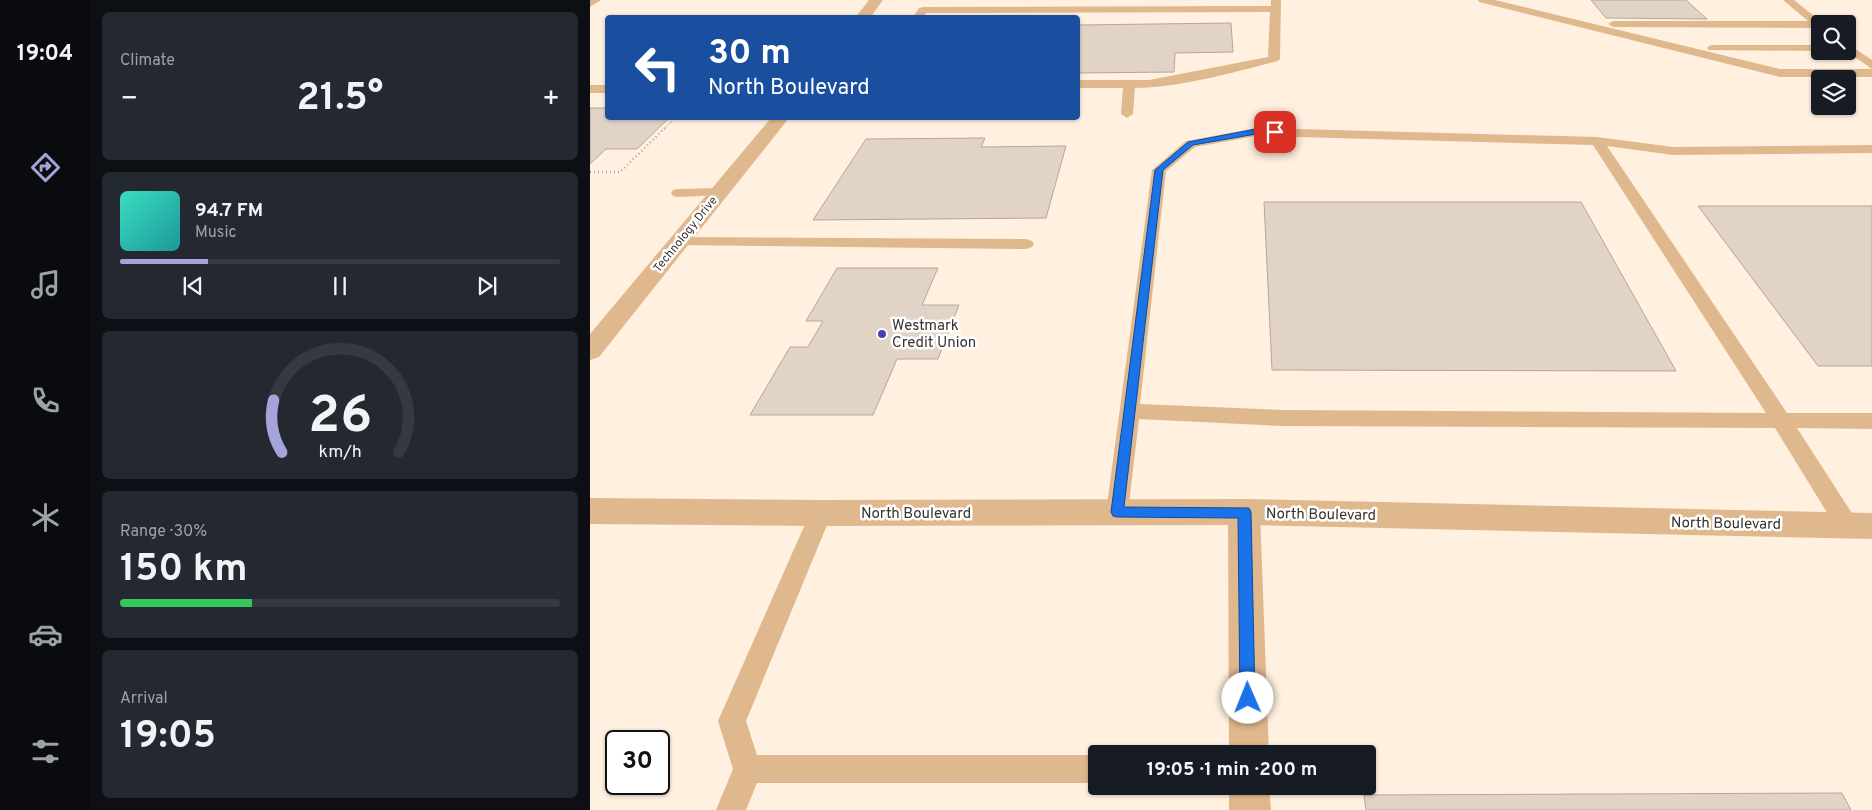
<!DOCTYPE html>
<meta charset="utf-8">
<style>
:root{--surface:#171b24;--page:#242831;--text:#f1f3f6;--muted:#9ea1a6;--line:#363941;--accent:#a4a3da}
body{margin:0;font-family:Overpass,sans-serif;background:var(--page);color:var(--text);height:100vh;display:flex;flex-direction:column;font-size:19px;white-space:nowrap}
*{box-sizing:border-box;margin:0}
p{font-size:16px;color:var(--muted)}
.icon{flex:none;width:28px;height:28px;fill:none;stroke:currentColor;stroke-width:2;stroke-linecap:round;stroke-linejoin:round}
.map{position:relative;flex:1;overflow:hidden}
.panel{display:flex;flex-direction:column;gap:12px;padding:12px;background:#0d0f14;width:500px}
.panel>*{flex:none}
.guide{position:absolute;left:15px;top:15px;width:475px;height:105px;border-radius:5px;box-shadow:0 1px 4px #0004;background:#1a4fa0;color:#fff;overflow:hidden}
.buttons{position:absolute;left:1221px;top:15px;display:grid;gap:10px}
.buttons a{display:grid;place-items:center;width:45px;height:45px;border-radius:5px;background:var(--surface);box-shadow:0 1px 4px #0004;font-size:25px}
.speed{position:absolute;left:15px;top:730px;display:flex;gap:10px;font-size:25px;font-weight:700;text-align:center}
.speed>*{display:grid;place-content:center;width:65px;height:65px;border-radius:50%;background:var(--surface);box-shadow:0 1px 4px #0004;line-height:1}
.speed .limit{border:2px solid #111;border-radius:8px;background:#fff;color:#111}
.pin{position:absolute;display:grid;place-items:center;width:42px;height:42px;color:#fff;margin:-21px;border-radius:10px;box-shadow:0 2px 8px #0006}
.me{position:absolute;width:55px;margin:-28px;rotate:359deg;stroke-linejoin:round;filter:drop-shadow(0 0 4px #0008)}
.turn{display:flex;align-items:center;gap:18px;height:105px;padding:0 20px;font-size:22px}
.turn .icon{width:65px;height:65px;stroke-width:2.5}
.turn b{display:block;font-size:35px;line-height:42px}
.big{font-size:38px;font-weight:700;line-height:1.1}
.panel .card{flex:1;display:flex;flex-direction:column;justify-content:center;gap:8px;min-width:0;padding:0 18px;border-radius:8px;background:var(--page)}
.panel .dial{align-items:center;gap:0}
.dial svg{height:130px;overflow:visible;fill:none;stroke:var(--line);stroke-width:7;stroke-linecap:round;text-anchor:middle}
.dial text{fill:var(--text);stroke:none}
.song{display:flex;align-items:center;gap:15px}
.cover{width:60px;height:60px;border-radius:8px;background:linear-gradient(135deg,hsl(170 70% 55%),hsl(180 70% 35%))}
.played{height:5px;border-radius:2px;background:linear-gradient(90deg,var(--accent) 20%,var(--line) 20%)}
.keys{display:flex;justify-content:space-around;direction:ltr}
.heat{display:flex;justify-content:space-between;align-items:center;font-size:28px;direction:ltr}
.charge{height:8px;border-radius:4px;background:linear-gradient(90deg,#34c759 30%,var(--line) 0)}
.trip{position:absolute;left:498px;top:745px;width:288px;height:50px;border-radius:5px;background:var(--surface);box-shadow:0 1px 4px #0004;font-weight:700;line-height:50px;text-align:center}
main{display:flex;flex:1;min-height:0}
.tabs{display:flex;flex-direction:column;width:90px;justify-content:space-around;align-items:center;background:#090b0e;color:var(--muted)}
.tabs .icon{width:35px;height:35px}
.tabs .on{color:var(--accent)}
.tabs b{font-size:22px;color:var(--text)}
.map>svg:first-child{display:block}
.built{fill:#fff0e0;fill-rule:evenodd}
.building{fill:#e1d4c7;stroke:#b4a79a}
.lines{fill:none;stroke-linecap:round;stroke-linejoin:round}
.path-far1{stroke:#aba8a4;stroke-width:2;stroke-dasharray:0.5 2;stroke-linecap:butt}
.path{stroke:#aba8a4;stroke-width:2.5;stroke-dasharray:1 3;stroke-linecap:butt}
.service{fill:#e0b88e;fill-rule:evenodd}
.minor{fill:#e0b88e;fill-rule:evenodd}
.tertiary{fill:#e0b88e;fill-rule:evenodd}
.route{fill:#1a73e8;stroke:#114b97}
.poi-dot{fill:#4641b7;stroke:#fff;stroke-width:2}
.labels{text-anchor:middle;stroke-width:5;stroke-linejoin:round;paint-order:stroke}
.far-street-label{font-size:12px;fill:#38332e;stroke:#fff}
.poi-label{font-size:15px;fill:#38332e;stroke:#fff;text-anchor:start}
.street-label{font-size:15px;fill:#38332e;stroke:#fff}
</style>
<main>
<nav class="tabs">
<b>19:04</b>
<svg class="icon on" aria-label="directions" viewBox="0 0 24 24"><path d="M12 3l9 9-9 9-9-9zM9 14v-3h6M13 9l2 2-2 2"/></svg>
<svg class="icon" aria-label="music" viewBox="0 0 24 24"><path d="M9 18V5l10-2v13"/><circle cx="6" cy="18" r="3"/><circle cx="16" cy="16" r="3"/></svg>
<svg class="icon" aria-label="phone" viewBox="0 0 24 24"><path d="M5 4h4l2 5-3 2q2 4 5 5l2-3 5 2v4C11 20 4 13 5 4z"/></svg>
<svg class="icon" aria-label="climate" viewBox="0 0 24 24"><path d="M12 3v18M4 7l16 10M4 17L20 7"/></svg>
<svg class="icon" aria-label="car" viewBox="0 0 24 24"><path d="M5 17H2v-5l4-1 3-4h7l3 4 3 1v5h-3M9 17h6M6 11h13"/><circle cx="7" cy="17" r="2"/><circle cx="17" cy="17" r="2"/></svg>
<svg class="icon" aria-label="filters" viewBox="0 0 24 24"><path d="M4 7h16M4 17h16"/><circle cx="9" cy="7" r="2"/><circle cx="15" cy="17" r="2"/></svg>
</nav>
<section class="panel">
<div class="card"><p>Climate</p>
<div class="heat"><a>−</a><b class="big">21.5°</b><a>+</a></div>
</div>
<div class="card">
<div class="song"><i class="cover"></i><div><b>94.7 FM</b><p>Music</p></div></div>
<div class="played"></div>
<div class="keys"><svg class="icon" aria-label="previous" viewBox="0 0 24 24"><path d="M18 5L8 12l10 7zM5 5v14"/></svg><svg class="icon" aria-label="pause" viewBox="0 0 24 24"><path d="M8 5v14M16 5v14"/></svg><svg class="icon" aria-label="next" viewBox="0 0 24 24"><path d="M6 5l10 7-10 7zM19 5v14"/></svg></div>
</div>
<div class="card dial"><svg viewBox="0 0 100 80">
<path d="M14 69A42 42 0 1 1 86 69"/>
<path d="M14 69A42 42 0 0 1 9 37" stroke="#a4a3da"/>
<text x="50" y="56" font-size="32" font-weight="700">26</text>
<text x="50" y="72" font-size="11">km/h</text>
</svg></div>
<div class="card"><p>Range · 30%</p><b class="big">150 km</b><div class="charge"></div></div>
<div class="card"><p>Arrival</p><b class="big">19:05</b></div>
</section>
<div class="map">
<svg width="1282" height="810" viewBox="0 0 1282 810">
<rect width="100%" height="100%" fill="#fdfaf8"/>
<!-- built -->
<path class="built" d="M0,0H1282V810H0ZM18,18H488V118H18ZM1230,24H1258V51H1230ZM1230,79H1258V106H1230ZM26,741H69V784H26ZM506,754H776V786H506Z"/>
<!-- building -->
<g class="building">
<path d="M1001,0H1096L1117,19L1016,18Z"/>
<path d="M641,23L643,52L585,53L584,72L488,73V25Z"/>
<path d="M0,108H18V118H79L47,149H16L0,164Z"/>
<path d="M395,138L391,147L476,146L456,218L223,220L276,139Z"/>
<path d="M674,202H991L1086,371L682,370Z"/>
<path d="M1108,206H1282V366H1228Z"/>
<path d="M247,268H348L332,305H369L348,359H307L283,415H160L200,347H218L233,321H216Z"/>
<path d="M1252,793L1261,810H776L774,795Z"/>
</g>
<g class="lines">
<!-- path-far1 -->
<path class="path-far1" d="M74,129L85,118"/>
<!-- path -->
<path class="path" d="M0,172H30L75,128"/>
<!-- service -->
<g class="service">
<path d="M0,0H11L0,7Z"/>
<path d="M681,0H691L690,59L688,61C645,72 589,88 545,88L543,114L537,118L531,114L533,88H488V80H559L678,57L680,12L336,13L333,18H322L329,8L333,7L681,6Z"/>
<path d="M888,0H905L1190,69H1282L1256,51L1258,44L1282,60V77H1190L889,2Z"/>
<path d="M1193,0H1204L1234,24H1230V28L1023,27L1018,24L1023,21H1218Z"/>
<path d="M1123,45H1230V51L1119,50L1117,48L1119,46Z"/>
<rect x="0" y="85" width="18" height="8"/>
<path d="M666,128L1007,137L1083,147L1282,145V153L1083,155L1017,146L1197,413H1282V429L1207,428L1265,518L1268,525L1265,532L1257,535L1249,532L1185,428L692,426L549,419L538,512L535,519L527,521L519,519L516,512L562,170L596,141ZM666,136L1003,145L1176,413L692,410L550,404L576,171L605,147Z"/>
<path d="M129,188L134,189L136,192L134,195L88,197L83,196L81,193L83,190L88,189Z"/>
<path d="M88,237L436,239L442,241L444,244L442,247L436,249L82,245L80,242L82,239Z"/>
<path d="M231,504L239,506L242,513L156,721L167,755H506V783H167L156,810H126L143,769L128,721L220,513L223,506Z"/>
</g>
<!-- minor -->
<g class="minor">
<path d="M279,0H293L280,18H265Z"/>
<path d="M181,118H199L9,357L0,360V334Z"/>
<path d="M654,499L665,503L670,512L679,754H639L638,512L643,503Z"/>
<path d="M639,786H679L681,810H639Z"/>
</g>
<!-- tertiary -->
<path class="tertiary" d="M0,498L231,500L654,499L1282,513V539L654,525L231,526L0,524Z"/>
</g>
<!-- route -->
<path class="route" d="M666,129L685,130L688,132L685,134H666L603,145L573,170L534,507L659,508L661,512L665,698L663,703L658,706L652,703L650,698L648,518L527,517L523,516L521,512L565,170L598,142Z"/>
<!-- markers -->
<circle class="poi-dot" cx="292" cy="334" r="5"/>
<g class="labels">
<!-- far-street labels -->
<g class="far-street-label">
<text transform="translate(95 234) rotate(-51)" y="4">Technology Drive</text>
</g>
<!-- poi labels -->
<g class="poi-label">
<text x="302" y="330">Westmark<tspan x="302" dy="17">Credit Union</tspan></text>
</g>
<!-- street labels -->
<g class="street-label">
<text x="326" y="518">North Boulevard</text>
<text transform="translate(731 514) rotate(1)" y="5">North Boulevard</text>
<text transform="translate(1136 523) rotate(1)" y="5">North Boulevard</text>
</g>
</g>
</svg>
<div class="buttons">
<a><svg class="icon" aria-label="search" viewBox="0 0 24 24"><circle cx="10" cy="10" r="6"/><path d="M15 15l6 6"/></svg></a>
<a><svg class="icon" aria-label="layers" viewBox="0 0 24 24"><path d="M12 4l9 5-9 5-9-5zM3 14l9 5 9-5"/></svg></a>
</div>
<div class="speed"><div class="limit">30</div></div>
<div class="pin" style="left:685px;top:132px;background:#d93025"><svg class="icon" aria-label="arrive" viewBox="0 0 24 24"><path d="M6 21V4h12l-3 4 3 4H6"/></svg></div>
<svg class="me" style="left:658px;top:698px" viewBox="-20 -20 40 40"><circle r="19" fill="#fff"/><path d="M0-13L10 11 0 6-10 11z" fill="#1a73e8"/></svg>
<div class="trip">19:05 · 1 min · 200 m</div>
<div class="guide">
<div class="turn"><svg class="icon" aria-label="left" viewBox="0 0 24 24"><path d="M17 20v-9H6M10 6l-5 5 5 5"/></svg><div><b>30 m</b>North Boulevard</div></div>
</div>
</div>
</main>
